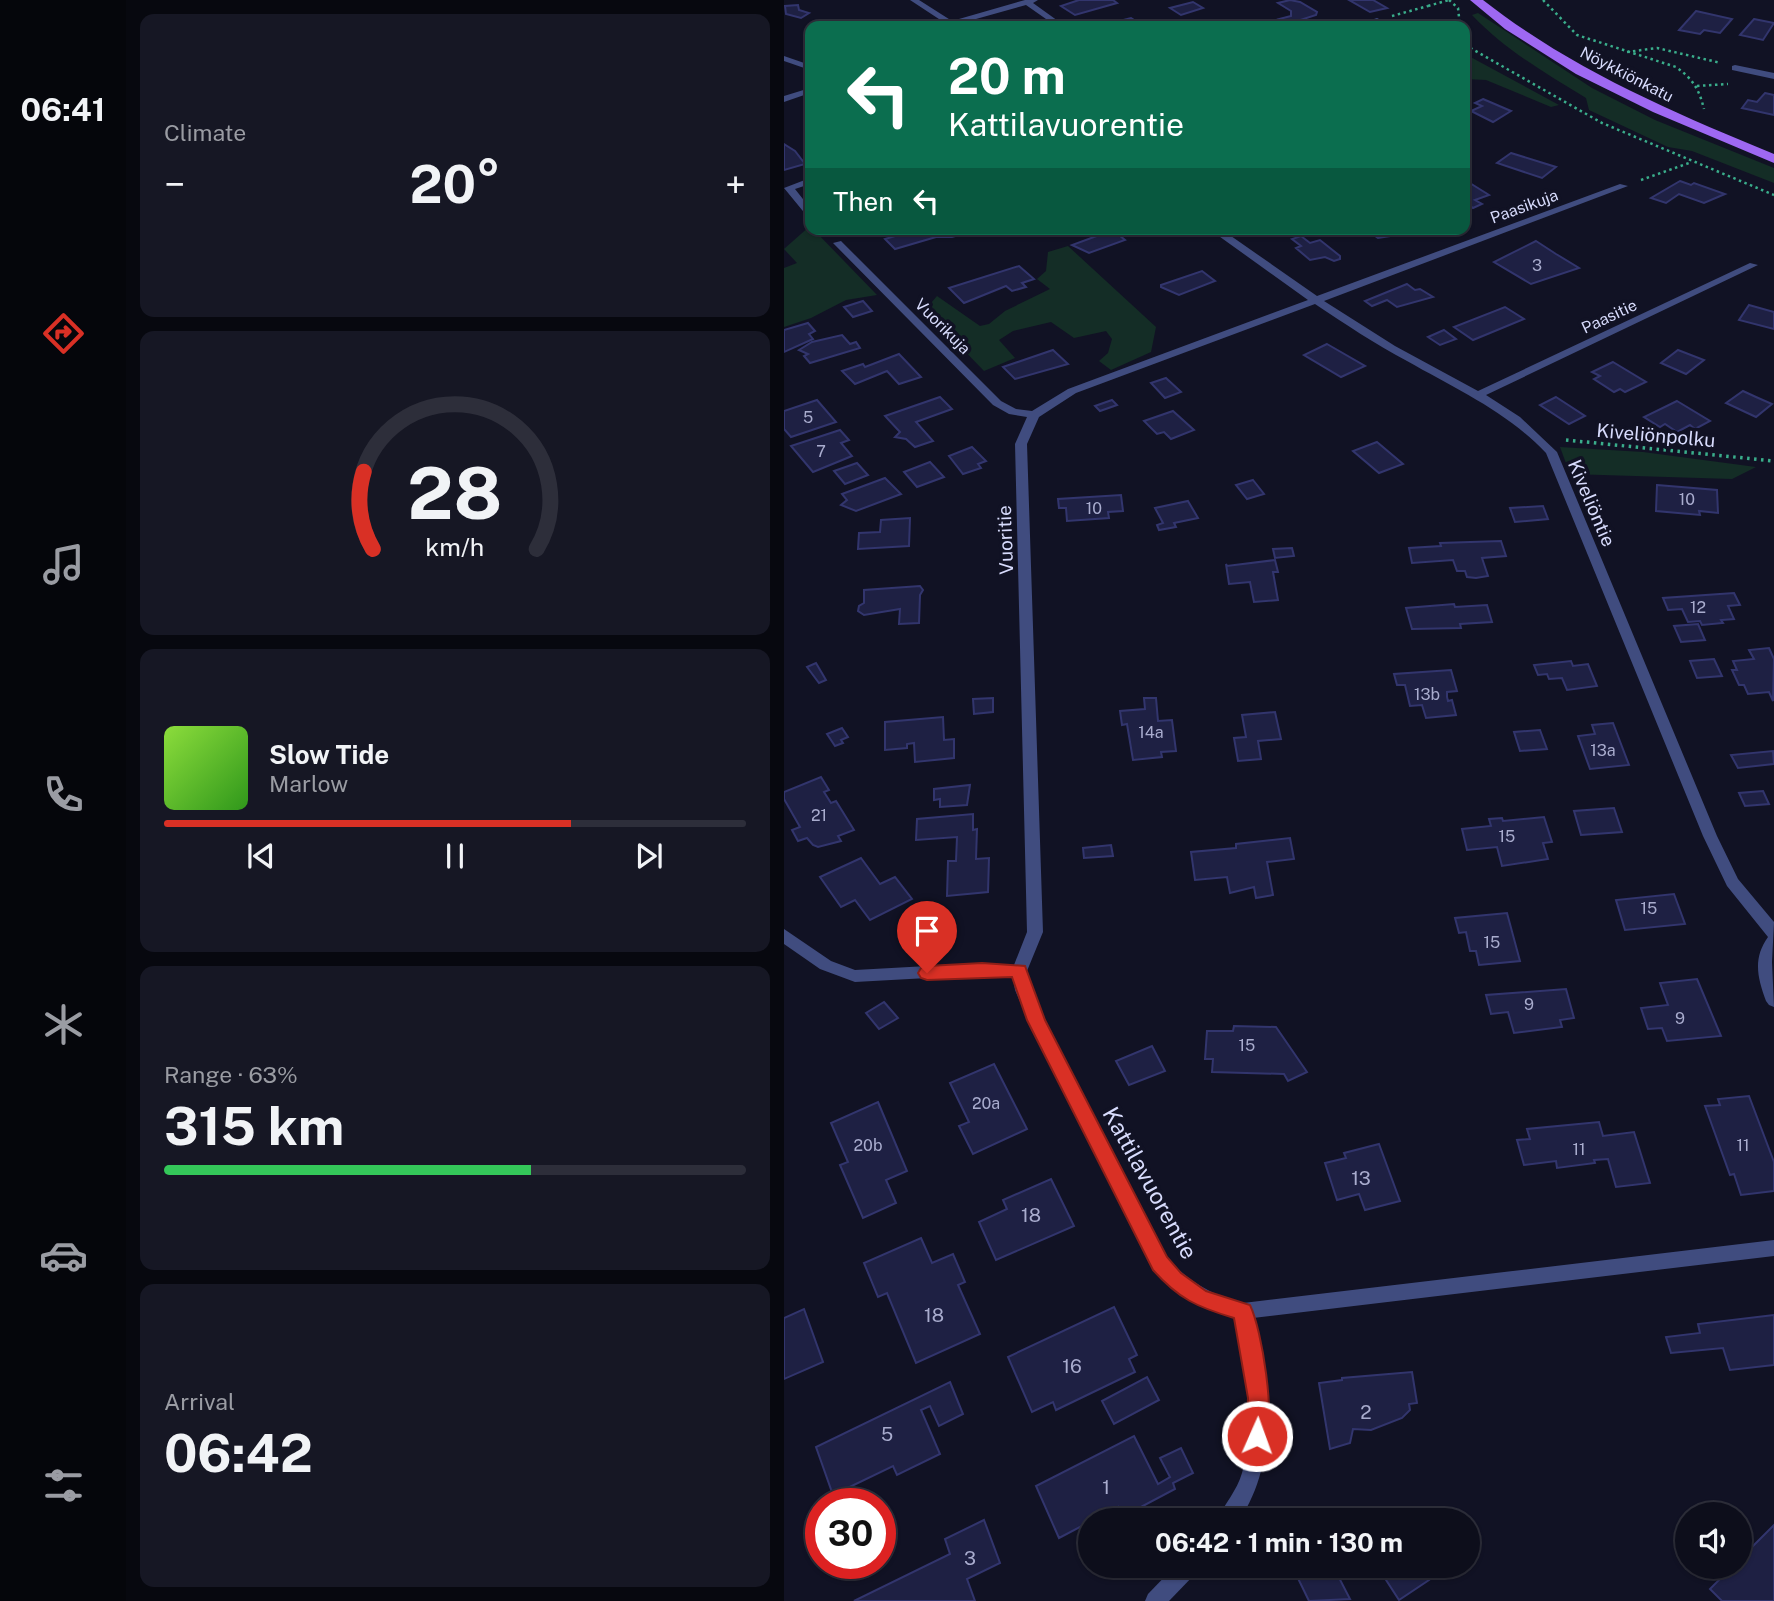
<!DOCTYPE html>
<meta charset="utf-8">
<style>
:root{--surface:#0d0e1b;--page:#161724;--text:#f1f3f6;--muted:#9a9ca3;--line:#2d2e3a;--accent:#d93025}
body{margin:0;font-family:"Public Sans",sans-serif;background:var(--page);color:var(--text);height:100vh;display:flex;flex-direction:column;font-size:26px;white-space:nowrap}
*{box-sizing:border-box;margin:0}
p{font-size:23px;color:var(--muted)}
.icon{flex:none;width:38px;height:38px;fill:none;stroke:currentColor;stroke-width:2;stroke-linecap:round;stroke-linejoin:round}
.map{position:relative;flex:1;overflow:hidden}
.panel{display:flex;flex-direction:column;gap:14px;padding:14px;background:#07080f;width:658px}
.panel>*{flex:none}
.top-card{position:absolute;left:21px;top:21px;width:665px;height:214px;border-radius:14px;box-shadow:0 2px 5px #0004,0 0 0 2px var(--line);background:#0b6e4f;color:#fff;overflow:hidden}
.tools{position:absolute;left:891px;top:1502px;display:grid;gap:14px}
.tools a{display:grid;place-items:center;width:77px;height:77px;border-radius:50%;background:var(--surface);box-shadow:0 2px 5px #0004,0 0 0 2px var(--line);font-size:35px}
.speed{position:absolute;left:21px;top:1488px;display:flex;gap:14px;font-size:35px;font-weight:700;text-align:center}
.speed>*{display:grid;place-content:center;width:91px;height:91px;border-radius:50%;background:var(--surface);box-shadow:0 2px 5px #0004,0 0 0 2px var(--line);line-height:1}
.speed .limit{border:10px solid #d22;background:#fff;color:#111}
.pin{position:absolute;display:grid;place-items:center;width:60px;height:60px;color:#fff;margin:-72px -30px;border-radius:50% 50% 50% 0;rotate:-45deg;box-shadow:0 0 7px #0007}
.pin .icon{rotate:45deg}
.me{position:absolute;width:77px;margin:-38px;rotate:2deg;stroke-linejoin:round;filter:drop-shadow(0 0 5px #0008)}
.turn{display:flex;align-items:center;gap:24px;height:147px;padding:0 28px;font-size:32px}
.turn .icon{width:91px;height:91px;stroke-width:2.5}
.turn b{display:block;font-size:49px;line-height:60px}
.then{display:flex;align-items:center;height:66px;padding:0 28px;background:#0003;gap:14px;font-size:26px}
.big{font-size:52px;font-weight:700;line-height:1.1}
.panel .tile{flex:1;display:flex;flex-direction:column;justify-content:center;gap:10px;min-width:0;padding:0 24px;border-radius:14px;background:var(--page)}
.panel .dial{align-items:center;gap:0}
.dial svg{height:182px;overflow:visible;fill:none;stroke:var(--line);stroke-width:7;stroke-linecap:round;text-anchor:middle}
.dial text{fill:var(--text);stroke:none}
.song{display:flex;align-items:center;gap:21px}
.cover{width:84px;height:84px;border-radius:10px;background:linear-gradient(135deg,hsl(90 70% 55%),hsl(110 70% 35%))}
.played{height:7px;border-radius:4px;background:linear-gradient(90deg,var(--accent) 70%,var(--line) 70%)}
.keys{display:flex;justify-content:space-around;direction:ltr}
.heat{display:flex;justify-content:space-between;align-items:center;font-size:38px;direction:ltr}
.charge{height:10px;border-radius:5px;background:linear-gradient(90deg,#34c759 63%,var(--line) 0)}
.trip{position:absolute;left:294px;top:1508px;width:402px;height:70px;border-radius:35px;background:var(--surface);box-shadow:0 2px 5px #0004,0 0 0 2px var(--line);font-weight:700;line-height:70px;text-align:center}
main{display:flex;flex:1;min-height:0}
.tab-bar{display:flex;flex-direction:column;width:126px;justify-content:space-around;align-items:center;background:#05060b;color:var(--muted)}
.tab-bar .icon{width:49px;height:49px}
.tab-bar .selected{color:var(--accent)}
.tab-bar b{font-size:32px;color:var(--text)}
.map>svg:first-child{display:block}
.green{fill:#142d26}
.building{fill:#1e2043;stroke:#32356d;stroke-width:2}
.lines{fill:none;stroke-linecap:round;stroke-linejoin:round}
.path-far1{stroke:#3aad8b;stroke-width:2.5;stroke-dasharray:2.5 3.5;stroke-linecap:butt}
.path{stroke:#3aad8b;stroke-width:3.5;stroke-dasharray:2.5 4.5;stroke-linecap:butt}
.street{fill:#404c7f;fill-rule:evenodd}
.primary{fill:#9e68f2;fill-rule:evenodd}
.path-bridge{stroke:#3aad8b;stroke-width:2.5;stroke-dasharray:2.5 3.5;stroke-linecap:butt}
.route{fill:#d93025;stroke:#8d1f18;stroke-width:2}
.labels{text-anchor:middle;stroke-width:7;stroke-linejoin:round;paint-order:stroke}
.far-street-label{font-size:16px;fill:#d7dbfc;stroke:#111224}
.number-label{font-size:16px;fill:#a9acce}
.street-label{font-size:19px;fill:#d7dbfc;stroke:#111224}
.near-number-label{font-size:19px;fill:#a9acce}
.near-street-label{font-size:23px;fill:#d7dbfc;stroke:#111224}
</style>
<main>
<nav class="tab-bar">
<b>06:41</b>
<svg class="icon selected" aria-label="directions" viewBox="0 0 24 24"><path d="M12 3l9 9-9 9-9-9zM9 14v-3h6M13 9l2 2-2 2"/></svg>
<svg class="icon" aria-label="music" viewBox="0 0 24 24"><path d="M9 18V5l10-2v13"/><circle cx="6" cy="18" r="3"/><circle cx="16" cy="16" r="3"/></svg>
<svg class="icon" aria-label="phone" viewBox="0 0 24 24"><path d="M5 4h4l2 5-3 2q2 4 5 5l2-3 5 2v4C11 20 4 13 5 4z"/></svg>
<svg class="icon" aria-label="climate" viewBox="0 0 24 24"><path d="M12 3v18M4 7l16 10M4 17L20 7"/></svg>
<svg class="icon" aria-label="car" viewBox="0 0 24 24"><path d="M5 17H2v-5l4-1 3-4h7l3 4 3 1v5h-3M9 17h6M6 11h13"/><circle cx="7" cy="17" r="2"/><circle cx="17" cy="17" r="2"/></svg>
<svg class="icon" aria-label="filters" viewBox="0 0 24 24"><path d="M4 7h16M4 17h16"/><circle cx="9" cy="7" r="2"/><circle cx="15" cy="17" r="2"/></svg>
</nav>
<section class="panel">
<div class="tile"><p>Climate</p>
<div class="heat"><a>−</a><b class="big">20°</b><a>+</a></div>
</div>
<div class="tile dial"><svg viewBox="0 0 100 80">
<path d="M14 69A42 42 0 1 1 86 69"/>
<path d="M14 69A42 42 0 0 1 10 35" stroke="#d93025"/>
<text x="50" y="56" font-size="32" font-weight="700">28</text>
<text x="50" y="72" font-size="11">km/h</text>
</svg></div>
<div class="tile">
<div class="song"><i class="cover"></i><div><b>Slow Tide</b><p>Marlow</p></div></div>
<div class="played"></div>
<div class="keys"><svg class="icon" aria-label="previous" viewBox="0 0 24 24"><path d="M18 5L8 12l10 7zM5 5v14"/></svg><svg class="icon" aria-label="pause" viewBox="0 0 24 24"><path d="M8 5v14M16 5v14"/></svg><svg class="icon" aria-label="next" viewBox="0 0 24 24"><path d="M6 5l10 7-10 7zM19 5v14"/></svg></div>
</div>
<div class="tile"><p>Range · 63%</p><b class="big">315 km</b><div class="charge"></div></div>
<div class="tile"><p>Arrival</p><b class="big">06:42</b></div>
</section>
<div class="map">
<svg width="990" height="1601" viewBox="0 0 990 1601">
<rect width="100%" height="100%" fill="#111224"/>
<!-- green -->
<g class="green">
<path d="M694,13L808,88L871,120L990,168V183L908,151L884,147L805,110L802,98C761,73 721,50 688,15Z"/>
<path d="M681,54L775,105L767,107L702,80L681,79Z"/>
<path d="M26,226V229H29L93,295L62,300L27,318L0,327V268L13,263L0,249Z"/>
<path d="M284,246L372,327L367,352L327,370L315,361L324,353L328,339L322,331L290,338L267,322L229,331L215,340L231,358L200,371L141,310L153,296L196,326L205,324L221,311L266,289L253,279L262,271L264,252Z"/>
<path d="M776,447L859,452L972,467L948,479L786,474Z"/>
</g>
<!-- building -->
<g class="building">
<path d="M295,0H329L333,3L291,15L277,6Z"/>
<path d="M506,0L516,2L533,12L532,15L504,24L495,19L507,16V11L494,3Z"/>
<path d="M565,0H589L603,8L586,12Z"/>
<path d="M409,2L419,8L397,15L386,8Z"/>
<path d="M14,5L15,10L25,13L17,18L2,14L1,6Z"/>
<path d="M912,11L948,19L936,33L920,30L916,34L895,30Z"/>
<path d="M347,18L358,25L323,24Z"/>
<path d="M970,19L990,23L979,40L956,35Z"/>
<path d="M981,93L990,95V115L958,108L964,100L973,102Z"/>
<path d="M699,99L727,111L709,122L687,111L698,106L691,103Z"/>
<path d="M0,144L11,151L21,164L0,170Z"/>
<path d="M727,153L772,167L758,178L713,163Z"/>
<path d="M681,180L705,195L691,200L698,204L689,208L681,202Z"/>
<path d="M896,181L907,185L910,183L941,194L920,203L895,194L882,203L867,198Z"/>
<path d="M135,229H196L168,237H152L111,249L101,239Z"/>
<path d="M581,229H613L619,234L594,238Z"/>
<path d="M329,230L341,240L305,253L288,245Z"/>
<path d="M517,236L526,243L536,240L556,256V259L550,261L541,257L526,260L512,248L517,246L508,239Z"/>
<path d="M752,241L772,254L795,268L747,284L710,262Z"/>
<path d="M235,266L250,279L238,283L242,287L228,291L222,286L180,303L165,288Z"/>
<path d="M418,271L431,281L395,295L377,287V285Z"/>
<path d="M623,284L631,290L636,289L649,297L613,307L603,300L588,306L581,301Z"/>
<path d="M79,301L88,311L69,317L60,307Z"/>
<path d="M965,305L990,312V329L955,320Z"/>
<path d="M721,307L740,319L689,340L670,327Z"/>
<path d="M24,323L31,331L25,334L29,339L0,352V330Z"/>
<path d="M660,330L672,339L656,345L644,337Z"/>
<path d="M58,335L66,344L72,342L76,348L26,363L20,356L24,354L15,350L28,342Z"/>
<path d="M543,344L581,366L557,377L520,355Z"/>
<path d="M269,350L284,364L231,379L219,367Z"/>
<path d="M894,350L920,360L902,374L877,363Z"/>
<path d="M115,354L137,377L115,384L103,371L71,384L58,371L79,364L81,367Z"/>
<path d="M829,362L862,382L841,392L836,389L830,392L810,379L816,376L808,372Z"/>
<path d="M382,378L397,392L381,398L367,383Z"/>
<path d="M959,391L972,397L988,404L972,417L942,403Z"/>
<path d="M156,397L168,409L132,422L149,441L131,447L122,439L111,437L116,432L101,416Z"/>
<path d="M772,397L801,416L785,424L756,405Z"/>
<path d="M33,400L52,422L7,437L0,429V411Z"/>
<path d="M328,400L333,405L316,411L311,406Z"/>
<path d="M893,401L926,421L911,429L906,425L893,432L881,424L876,427L860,417Z"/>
<path d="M389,411L410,430L387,439L380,432L373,434L360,421Z"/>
<path d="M56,430L65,440L57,443L68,456L29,472L7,446Z"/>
<path d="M593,442L619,464L595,473L569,451Z"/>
<path d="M188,447L202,461L194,464L197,468L179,474L165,456Z"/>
<path d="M146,462L160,477L133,487L120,472Z"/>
<path d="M73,463L84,475L61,484L50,471Z"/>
<path d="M101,478L117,494L72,511L57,505L63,500L58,494Z"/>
<path d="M469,480L480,494L463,499L452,485Z"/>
<path d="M873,485L933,490L934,513L915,511L916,515L872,511Z"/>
<path d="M337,495L339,511L324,512L325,518L283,521L282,508H275L274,499Z"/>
<path d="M404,501L414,518L390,523L392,527L375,530L373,525L379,523L371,508Z"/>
<path d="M759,506L764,519L731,522L726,508Z"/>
<path d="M126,518L125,546L74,549L75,533L96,532L97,520Z"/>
<path d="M717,541L722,556L698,558L704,576L692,578L683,577L681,571H673L669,560L628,563L625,548L657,546L656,543Z"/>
<path d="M508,548L510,556L491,558L489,549Z"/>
<path d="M491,560L494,572H489L494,600L470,602L466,582L445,584L442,564L443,566Z"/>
<path d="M136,586L139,590L136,595L135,623L115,624L116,609L80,615L74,611L75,606L80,603V590Z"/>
<path d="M950,593L956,605L944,606L950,619L937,620L939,623L918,625L916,621L904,622L898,609L884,610L879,598Z"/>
<path d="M670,604L671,607L703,605L708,622L676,624L677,628L628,629L622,608Z"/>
<path d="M914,624L921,640L897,642L890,626Z"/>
<path d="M985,648L990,659L989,701L985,692L964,694L960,685H955L948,670H953L949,661L970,659L965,650Z"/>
<path d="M930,659L938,676L913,678L906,661Z"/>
<path d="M787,661L789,666L804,664L813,686L783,690L778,678L765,679L763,674L754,675L750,665Z"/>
<path d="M32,663L42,680L35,683L23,667Z"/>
<path d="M667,670L673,691L663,692V697L664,701L668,700L672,715L642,718L638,705L626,706L621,685H613L610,674Z"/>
<path d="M209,698V712L190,714L189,699Z"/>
<path d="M360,698H372L374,721L388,720L392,751L377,752L378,757L349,760L343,724L338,725L336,711L361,709Z"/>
<path d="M491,712L497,739L474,741L477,759L454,761L450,738L462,737L458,715Z"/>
<path d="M159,717L160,740L170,739V758L131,762L130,743L123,744V748L101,750V722Z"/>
<path d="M829,723L845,765L806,769L794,736L811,734L808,725Z"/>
<path d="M58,728L64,737L57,740L59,743L51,746L43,734Z"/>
<path d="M756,730L763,749L736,751L730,732Z"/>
<path d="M989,751L990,764L954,768L947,755Z"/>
<path d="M37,777L45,790L40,792L47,803L52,801L70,830L54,836L57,841L34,847L29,845L23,838L14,841L8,830L16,827L0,799V792Z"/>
<path d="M186,785L183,805L156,807V799L150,800V789Z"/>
<path d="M979,791L985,804L961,806L955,793Z"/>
<path d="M830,808L838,832L797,835L790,811Z"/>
<path d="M189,814V830L193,829L192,859L205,858L204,892L163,896L164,861H172L173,837L132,840L133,819Z"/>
<path d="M760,817L768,842L759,843L764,859L718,866L713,847L683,850L678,829L707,826L705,819L718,818L719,821Z"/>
<path d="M506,838L510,859L483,862L489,895L472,898L470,887L446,893L443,877L411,880L407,852L452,848V844Z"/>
<path d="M327,845L329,856L300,858L299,848Z"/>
<path d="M77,858L96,884L111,877L128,899L86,920L71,900L57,907L36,877Z"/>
<path d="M890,894L901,924L841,930L832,900Z"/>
<path d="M723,913L736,961L695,965L692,951H686L682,932L675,933L671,918Z"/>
<path d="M913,979L937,1036L883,1041L878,1028L864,1029L857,1008L884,1005L876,983Z"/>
<path d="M782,989L790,1018L776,1020L778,1027L730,1033L724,1012L707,1014L702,995Z"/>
<path d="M100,1002L114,1018L95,1029L82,1013Z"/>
<path d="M450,1026L492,1027L523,1072L504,1081L500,1074L428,1072L429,1059H421L423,1031H449Z"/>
<path d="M368,1046L381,1071L345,1085L332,1061Z"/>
<path d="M210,1064L243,1129L189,1154L175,1126L185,1122L166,1083Z"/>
<path d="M965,1096L990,1162V1191L957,1195L950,1174L946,1175L921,1106L936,1105L934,1099Z"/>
<path d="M94,1102L123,1171L102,1180L112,1203L79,1218L56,1165L64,1162L47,1123Z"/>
<path d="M815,1122L819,1136L850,1132L866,1183L832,1187L824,1159L810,1160L811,1163L773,1168L772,1161L740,1165L733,1140L746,1139L743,1129Z"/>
<path d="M595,1144L616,1201L581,1210L575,1194L553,1200L541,1163L562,1158L560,1153Z"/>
<path d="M267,1179L290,1226L212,1260L195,1222L223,1209L219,1200Z"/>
<path d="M137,1238L148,1263L169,1254L181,1282L174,1285L196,1334L132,1363L103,1293L94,1297L80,1263Z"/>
<path d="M330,1307L353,1355L345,1359L351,1372L272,1410L269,1402L248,1412L224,1357Z"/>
<path d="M20,1309L39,1362L0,1379V1318Z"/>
<path d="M990,1315V1365L946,1370L939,1348L887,1353L882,1337L916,1333L914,1324Z"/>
<path d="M628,1372L633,1403L625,1404L626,1410L618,1418L587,1430L569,1429L566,1443L546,1449L535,1383L558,1380V1378Z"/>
<path d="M363,1377L375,1400L330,1424L318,1401Z"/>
<path d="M166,1382L179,1414L155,1426L146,1406L137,1410L156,1454L113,1475L109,1466L49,1495L32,1447Z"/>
<path d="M350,1436L374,1484L386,1477L376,1458L397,1448L409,1473L389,1483L391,1489L338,1517L334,1507L275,1538L252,1486Z"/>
<path d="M596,1509L604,1521H577Z"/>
<path d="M200,1520L216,1563L183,1579L191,1601H70L166,1554L161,1539Z"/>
<path d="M990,1525V1601H938L926,1589L937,1578L936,1572L941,1566H956V1559Z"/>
<path d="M508,1566H549L566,1599L525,1601Z"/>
<path d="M593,1566H635L645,1580L615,1600Z"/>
</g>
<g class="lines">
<!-- path-far1 -->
<g class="path-far1">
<path d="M665,0L674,8L676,26"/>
<path d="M759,0L793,35L892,67C909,79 915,89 920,109"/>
<path d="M608,16L644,6"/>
<path d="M681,45L818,123L990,195"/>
<path d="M843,52L873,48L937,63"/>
<path d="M913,86L944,84"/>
<path d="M857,180L908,162"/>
</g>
<!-- path -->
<path class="path" d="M782,440L990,461"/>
<!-- street -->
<g class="street">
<path d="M126,0H135L168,21L241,0H254L249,3L281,26H272L242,5L167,26H155L161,23Z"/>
<path d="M593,18L597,20L596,22L581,26H569Z"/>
<path d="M0,56L26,65V70L0,61Z"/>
<path d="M951,65L990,73V79L948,70V66Z"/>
<path d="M26,88V93L0,102V96Z"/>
<path d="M26,178V184L11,189L26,208V217L23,216L0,188Z"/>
<path d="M836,184L844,186L540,301L611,346L694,391L966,263L974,265L702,395L736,417L773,452L933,836L954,879L990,922L988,962L990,1007L985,1005L982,1001C973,977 969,958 984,937L943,886L919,836L762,453C722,411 672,389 623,361C591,344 561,324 531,304L292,393L255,417L243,444L259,932L243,971L247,990L260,1020L382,1257C405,1282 427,1295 459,1303L990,1240V1256L469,1318C483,1389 497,1456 455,1521H433C440,1504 453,1491 458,1473C473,1423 460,1367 451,1317C418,1309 393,1294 370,1269L244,1020L231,990L229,977L198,975L71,982L36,969L0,944V929L47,961L71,970L198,963L230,965L243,932L231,444L243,417L225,414L209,405L49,243L57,241L217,401L232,409L248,411L284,389L524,300L425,229H437L533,296Z"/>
<path d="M391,1566H415L412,1573L385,1601H361L364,1594Z"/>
</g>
<!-- primary -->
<path class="primary" d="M686,0H699C787,69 888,112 990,154V163L869,112L792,74L721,29Z"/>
<!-- path-bridge -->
<path class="path-bridge" d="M644,6L665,0"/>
</g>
<!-- route -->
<path class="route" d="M198,963L241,966L261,1020L383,1257L397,1273L422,1291L466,1305C478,1330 492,1418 481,1443L473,1447L465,1443L462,1436L464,1398L450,1318C413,1307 395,1299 369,1270L243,1020L228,977L143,980L137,978L134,973L137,968L143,966Z"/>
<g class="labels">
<!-- far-street labels -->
<g class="far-street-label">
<text transform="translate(843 74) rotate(27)" y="6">Nöykkiönkatu</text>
<text transform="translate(740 206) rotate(-20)" y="6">Paasikuja</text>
<text transform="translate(825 316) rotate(-25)" y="6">Paasitie</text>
<text transform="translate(159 326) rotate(45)" y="6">Vuorikuja</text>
</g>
<!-- number labels -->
<g class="number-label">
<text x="753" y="271">3</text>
<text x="24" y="423">5</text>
<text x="37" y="457">7</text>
<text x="903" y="505">10</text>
<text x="310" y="514">10</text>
<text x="914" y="613">12</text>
<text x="643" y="700">13b</text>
<text x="367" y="738">14a</text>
<text x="819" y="756">13a</text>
<text x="35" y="821">21</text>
<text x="723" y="842">15</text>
<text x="865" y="914">15</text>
<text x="708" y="948">15</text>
<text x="745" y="1010">9</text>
<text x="896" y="1024">9</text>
<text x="463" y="1051">15</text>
<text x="202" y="1109">20a</text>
<text x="84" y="1151">20b</text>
<text x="959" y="1151">11</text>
<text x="795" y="1155">11</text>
</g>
<!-- street labels -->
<g class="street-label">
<text transform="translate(872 435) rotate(5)" y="7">Kiveliönpolku</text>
<text transform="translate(808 503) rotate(67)" y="7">Kiveliöntie</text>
<text transform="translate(221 540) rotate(-92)" y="7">Vuoritie</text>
</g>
<!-- near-number labels -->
<g class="near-number-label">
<text x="577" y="1185">13</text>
<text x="247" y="1222">18</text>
<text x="150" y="1322">18</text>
<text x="288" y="1373">16</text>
<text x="582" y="1419">2</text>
<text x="103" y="1441">5</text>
<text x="322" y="1494">1</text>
<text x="186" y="1565">3</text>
</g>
<!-- near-street labels -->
<g class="near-street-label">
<text transform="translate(366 1183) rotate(61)" y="8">Kattilavuorentie</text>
</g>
</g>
</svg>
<div class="tools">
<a><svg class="icon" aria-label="sound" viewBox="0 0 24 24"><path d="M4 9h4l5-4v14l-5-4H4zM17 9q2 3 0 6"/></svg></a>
</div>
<div class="speed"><div class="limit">30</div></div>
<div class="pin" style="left:143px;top:973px;background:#d93025"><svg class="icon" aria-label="arrive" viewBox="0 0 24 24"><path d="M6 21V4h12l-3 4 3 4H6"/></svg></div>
<svg class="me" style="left:473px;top:1436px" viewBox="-20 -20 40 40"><circle r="17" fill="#d93025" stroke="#fff" stroke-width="3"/><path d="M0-11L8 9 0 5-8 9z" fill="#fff"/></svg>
<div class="trip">06:42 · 1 min · 130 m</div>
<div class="top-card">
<div class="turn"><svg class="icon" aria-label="left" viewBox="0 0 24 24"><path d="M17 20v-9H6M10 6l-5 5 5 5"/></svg><div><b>20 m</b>Kattilavuorentie</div></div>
<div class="then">Then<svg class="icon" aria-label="left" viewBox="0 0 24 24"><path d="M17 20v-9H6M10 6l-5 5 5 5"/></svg></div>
</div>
</div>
</main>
